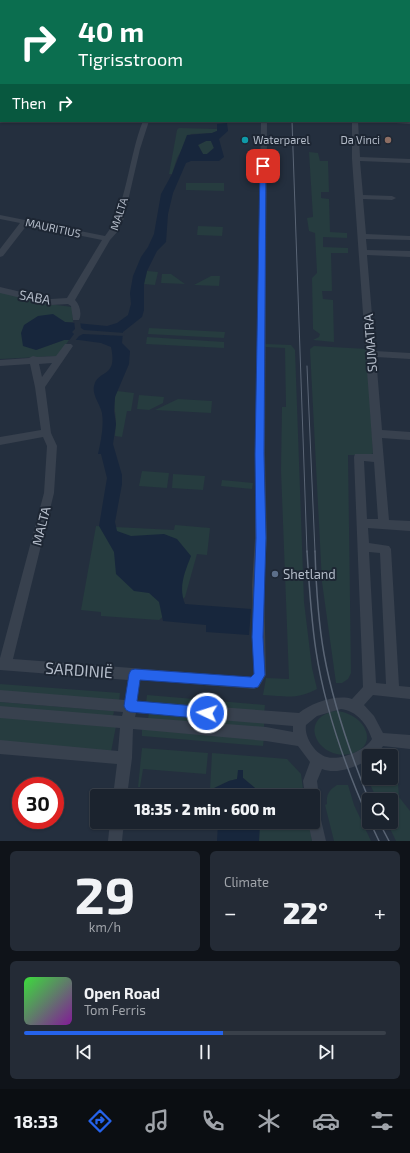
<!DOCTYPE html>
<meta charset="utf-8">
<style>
:root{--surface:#1b232e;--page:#242b36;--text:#f1f3f6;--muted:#a0a4aa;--line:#39404a;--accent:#2563eb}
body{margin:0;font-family:"Exo 2",sans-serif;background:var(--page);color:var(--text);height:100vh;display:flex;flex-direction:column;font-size:15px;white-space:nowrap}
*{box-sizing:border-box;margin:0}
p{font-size:13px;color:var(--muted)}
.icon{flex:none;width:22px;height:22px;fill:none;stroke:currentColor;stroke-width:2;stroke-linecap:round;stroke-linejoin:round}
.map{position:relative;height:841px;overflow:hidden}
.panel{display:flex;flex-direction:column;gap:10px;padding:10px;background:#0f1319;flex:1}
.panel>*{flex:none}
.guide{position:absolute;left:0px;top:0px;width:410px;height:122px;box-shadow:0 1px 3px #0004,0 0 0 1px var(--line);background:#0b6e4f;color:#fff;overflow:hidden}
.buttons{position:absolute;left:362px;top:749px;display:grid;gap:8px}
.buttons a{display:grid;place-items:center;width:36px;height:36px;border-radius:4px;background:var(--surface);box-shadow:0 1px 3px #0004,0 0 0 1px var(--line);font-size:20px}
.speed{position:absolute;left:12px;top:777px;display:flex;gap:8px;font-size:20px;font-weight:700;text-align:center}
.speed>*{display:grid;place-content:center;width:52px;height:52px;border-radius:50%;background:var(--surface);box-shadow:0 1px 3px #0004,0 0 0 1px var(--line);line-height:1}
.speed .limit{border:6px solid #d22;background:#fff;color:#111}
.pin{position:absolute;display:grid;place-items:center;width:34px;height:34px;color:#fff;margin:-17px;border-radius:8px;box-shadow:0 2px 6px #0006}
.me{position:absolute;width:44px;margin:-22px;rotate:274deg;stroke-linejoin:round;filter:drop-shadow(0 0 3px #0008)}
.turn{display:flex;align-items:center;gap:14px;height:84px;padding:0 12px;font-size:18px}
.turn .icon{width:52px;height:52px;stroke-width:2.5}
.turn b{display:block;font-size:28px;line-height:34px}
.then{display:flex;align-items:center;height:38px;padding:0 12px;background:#0003;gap:8px;font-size:15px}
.big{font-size:30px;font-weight:800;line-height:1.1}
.panel .card{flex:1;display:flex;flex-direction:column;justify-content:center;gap:6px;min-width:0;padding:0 14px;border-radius:6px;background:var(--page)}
.panel .dial{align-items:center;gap:0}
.dial b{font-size:52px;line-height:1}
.song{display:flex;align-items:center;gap:12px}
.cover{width:48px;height:48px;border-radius:6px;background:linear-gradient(135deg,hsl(120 70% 55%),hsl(290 70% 35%))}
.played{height:4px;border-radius:2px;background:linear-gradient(90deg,var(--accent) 55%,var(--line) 55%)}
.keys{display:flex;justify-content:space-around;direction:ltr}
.heat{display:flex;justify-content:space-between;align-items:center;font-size:22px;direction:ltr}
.panel .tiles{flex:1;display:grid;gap:10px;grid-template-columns:1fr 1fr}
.card:last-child{grid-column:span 2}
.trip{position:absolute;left:90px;top:789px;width:230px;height:40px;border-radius:4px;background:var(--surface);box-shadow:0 1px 3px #0004,0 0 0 1px var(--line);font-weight:800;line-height:40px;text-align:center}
.menu{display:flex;height:64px;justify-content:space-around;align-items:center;background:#0b0e12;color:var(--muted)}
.menu .icon{width:28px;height:28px}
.menu .current{color:var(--accent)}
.menu b{font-size:18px;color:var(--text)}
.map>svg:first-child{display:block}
.green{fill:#263c3f}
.water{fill:#17263c;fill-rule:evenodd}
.pier{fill:#242f3e}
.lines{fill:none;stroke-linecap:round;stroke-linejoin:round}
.street{fill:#38414e;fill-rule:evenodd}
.secondary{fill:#465061;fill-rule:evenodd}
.tram-far1{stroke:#5a6575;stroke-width:1}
.tram{stroke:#5a6575;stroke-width:1.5}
.route{fill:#2563eb;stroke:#184099}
.culture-dot{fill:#0f9aa8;stroke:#1d2633;stroke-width:1.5}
.education-dot{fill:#8d6e63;stroke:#1d2633;stroke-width:1.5}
.service-dot{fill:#5c6f8a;stroke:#1d2633;stroke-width:1.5}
.labels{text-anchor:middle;stroke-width:4;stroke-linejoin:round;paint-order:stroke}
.far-poi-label{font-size:11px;fill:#b4bcc9;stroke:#1d2633;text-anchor:start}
.far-street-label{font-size:11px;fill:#b4bcc9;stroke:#1d2633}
.street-label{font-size:13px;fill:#b4bcc9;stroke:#1d2633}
.poi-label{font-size:13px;fill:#b4bcc9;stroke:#1d2633;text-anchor:start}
.near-street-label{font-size:16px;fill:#b4bcc9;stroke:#1d2633}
</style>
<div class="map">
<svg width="410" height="841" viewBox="0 0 410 841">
<rect width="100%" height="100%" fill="#242f3e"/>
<!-- green -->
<g class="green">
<path d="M179,128L217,129V131L212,133L191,134L177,158L172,174H169L177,130Z"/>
<path d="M206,141H211L214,148L207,154H203L198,145Z"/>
<path d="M309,152L318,153L320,161H328L329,192H321V198L329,199L330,232L347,233V238L323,237V247L348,248V253H331L332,291H322L323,299L333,300L334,342L313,340L319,337L320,334L313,329L312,278L317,273L315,233L309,231L307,218L313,217Z"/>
<path d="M186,183H224V191L186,190Z"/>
<path d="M198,226L223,227L222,236L197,235Z"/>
<path d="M147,271L158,272L155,285L144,284Z"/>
<path d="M162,274H171L185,284L161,283Z"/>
<path d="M211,276H220L219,286L194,285Z"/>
<path d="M0,292L49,304L72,307L73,322H65L60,319L36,350L64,340H69L58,356L0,359Z"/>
<path d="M149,328L225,332L224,338L148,334Z"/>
<path d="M147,337L224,342V348L146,344Z"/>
<path d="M265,344L291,345L295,350L304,602L312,668L317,689C296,700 286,696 263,695L266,678L289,679L281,470L282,407H286L285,348L265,347Z"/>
<path d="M314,346L367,349L373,453L370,455H348L351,673L348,679L342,683H336L322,582L310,349Z"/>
<path d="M117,391L134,393L131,411H127L122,437L115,436C115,432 116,427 116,423C116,412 112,403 117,391Z"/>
<path d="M139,395L164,397L163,403L149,410L137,409Z"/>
<path d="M178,399L212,401L211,413L155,410Z"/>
<path d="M142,471L169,473L167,488L139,486Z"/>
<path d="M173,474L205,476L203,490L172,488Z"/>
<path d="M222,480L253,483L252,489L221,486Z"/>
<path d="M175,525L210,528L207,555L197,554L185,597L159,620L101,616V612L81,610L96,526L174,530Z"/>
<path d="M0,684L120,693L119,702L0,693Z"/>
<path d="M147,695L265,705L264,714L146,703Z"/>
<path d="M0,702L114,711L113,716L0,708Z"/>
<path d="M335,711C364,712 382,746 350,754C319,761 296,719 335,711Z"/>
<path d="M149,713L264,722V728L148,719Z"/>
<path d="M0,717L116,726L111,752L0,742Z"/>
<path d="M142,729L264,738L263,746L142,736Z"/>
<path d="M142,748L208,753L206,774L143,769L140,787H138Z"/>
<path d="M212,753L287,759L301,774L304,796H257L255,788L243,778V771L237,779L229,781L210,790Z"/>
<path d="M391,769L397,770L399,797L410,811V841H396L387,822H391V800H377L367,777L369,776V778H391Z"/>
<path d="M337,785H348L354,805L371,841H334L325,805L327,804C326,795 329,790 337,785Z"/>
<path d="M260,822H309L312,841H259Z"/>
</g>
<!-- water -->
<g class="water">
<path d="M227,123L228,131L219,139L224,157L219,161H191L186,163L173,193L168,214L166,242L157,251L147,271L144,284V310L142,317L123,332L122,343L130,351L129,364L115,397L114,411L116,424L113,444L122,475V484L115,522L117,531L131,536L164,534L177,539L191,556C185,572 178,587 185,604L251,609L249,635L206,632V625L163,621L159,602L149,593L134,591L116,574L114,552L99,526L107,478L101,454H98C101,441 104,426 102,413C100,404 92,395 94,386C98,369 118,379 111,347L101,343L79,340H64L36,350L23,346L21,333L24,325L38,316L53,314L65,322L107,326L117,323L128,315L131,304L130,293L133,276L141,257L148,247L154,234L161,194L172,174L187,135L212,133L217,131V124ZM206,141H211L214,148L207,154H203L198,145Z"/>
<path d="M238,770H243V778L255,788L257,796H209L210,790L229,781L237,779Z"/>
<path d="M215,822H260L259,841H217L218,823Z"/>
</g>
<!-- pier -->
<path class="pier" d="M74,320L80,321L81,328L84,330L125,333L124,336L83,334L79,336L74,342H68L74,334L72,332L75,329Z"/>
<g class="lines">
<!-- street -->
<g class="street">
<rect x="5" y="0" width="6" height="1"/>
<rect x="305" y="0" width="6" height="1"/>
<path d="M385,0H392L393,1H386Z"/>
<rect x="409" y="2" width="1" height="4"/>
<rect x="0" y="9" width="1" height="4"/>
<rect x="0" y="46" width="1" height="4"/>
<path d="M0,90H1L0,96Z"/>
<rect x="0" y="103" width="1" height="4"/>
<path d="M409,120L410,124L396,123L393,121Z"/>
<path d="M143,121H149L140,149L124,218L118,231L110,240L75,300C80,305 82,314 79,320H73L71,306L68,304L51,305L0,293V287L51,299L67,298L102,240L27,225L3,256L0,257V249L20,223L0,219V215L105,236C126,211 129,154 143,121Z"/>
<path d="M261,121H267L265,454L267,538L264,585L266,675L259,687L254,689L140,680L137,701L299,713C311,703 337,694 352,699L363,687L354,457L355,454H373L352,159V121H358L360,157L410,159V163L360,161L363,195L392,196L396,198L392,200L363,199L366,234L410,236V240L366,239L367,250L410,251V257L367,255L375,351L410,353V359L376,357L382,430L410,432V440L382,438L389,520L410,521V531L368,528L369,543L389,546L391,549L399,686L410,687V699L373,695L364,705L374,716L383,733L410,735V749L383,746L377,755L369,756V760C354,767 337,775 322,769L317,781L319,796L317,801L313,803V796H305L303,781L310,762L298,746L266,741L133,729L132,758L127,796H113L117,764L0,754V740L118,751L120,728L0,718V706L122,716L123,712L0,702V690L125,700L128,680L0,670V658L44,493L47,446L43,437L0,445V437L41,430L35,387L30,364L0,366V360L29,358L33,356L37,357L56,356L65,344H71L73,346L45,387L51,433L57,446L54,493L13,659L251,677L254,673L252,585L255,538V454ZM52,363L42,377L39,364ZM364,461L374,462L378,519H367ZM369,552L380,553L386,684L376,683ZM341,709C357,711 367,724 372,739C366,750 340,761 327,757C315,754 304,737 306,725L317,716ZM136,713L293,726V732L266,727L135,717Z"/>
<path d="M313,805L318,807L326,841H312L308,822H313Z"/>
<path d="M110,822H124L122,841H108Z"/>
</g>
<!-- secondary -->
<g class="secondary">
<path d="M80,0H88L89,1H81Z"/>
<rect x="98" y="0" width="8" height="1"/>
<rect x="0" y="20" width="1" height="6"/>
</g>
<!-- tram-far1 -->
<g class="tram-far1">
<path d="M292,121L307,552"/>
<path d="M307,366L315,552"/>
</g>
<!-- tram -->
<g class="tram">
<path d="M307,551C309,584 311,618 316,651C325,710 345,766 369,820"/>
<path d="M315,551C316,585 318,620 324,654C333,704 350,753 369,800"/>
<path d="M370,822L379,841"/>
<path d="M379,822L389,841"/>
</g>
</g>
<!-- route -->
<path class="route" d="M263,164L266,166L264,454L266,538L263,637L265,675L258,687L254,688L140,680L137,701L207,707L211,709L213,713L211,717L207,719L130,712L126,710L124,706L129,674L131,670L135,669L251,677L254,674L252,637L256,538L255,454L260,166Z"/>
<!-- markers -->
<circle class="culture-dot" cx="245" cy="140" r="4"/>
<circle class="education-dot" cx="388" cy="140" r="4"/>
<circle class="service-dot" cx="275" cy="574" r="4"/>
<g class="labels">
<!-- far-poi labels -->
<g class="far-poi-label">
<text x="253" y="144">Waterparel</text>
<text x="380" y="144" text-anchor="end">Da Vinci</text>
</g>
<!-- far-street labels -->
<g class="far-street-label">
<text transform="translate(119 214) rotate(-72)" y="4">MALTA</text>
<text transform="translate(53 228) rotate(12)" y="4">MAURITIUS</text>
</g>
<!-- street labels -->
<g class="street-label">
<text transform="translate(35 297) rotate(11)" y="5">SABA</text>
<text transform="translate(370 343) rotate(-94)" y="5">SUMATRA</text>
<text transform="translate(41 526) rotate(-76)" y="5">MALTA</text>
</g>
<!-- poi labels -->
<g class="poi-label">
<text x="283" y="579">Shetland</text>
</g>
<!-- near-street labels -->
<g class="near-street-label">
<text transform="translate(79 670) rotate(4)" y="6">SARDINIË</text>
</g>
</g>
</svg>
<div class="buttons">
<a><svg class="icon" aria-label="sound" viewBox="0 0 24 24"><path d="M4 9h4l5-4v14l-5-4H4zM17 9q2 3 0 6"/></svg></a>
<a><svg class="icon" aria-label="search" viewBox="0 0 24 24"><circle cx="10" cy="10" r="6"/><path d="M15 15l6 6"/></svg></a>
</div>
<div class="speed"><div class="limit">30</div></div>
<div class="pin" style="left:263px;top:166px;background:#d93025"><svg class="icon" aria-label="arrive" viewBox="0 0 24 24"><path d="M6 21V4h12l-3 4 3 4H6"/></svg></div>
<svg class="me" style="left:207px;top:713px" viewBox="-20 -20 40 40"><circle r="17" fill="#2563eb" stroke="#fff" stroke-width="3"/><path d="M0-11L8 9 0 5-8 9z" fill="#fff"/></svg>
<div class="trip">18:35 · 2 min · 600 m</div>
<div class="guide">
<div class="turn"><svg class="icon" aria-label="right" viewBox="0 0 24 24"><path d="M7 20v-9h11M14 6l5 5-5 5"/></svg><div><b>40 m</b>Tigrisstroom</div></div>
<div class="then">Then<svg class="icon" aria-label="right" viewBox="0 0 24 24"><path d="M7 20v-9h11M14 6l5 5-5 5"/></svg></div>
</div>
</div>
<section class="panel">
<div class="tiles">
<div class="card dial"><b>29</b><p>km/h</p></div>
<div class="card"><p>Climate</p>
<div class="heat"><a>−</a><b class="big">22°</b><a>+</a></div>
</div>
<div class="card">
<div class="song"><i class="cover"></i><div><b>Open Road</b><p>Tom Ferris</p></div></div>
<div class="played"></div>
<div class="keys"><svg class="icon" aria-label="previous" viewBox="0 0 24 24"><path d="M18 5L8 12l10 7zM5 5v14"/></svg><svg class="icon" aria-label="pause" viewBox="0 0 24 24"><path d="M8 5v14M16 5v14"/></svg><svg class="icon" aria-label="next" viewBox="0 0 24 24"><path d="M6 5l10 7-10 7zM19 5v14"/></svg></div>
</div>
</div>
</section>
<nav class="menu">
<b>18:33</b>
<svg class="icon current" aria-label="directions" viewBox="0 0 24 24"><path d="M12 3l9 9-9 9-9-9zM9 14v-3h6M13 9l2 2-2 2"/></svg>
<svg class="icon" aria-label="music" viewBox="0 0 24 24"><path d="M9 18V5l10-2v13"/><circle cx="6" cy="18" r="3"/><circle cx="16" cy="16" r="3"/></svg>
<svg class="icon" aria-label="phone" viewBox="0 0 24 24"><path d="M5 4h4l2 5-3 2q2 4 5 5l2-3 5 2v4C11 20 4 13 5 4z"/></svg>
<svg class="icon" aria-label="climate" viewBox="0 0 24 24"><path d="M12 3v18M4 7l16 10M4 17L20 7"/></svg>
<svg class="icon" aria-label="car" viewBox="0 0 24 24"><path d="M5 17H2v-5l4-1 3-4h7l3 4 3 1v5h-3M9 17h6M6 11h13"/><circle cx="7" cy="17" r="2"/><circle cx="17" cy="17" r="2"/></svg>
<svg class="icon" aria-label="filters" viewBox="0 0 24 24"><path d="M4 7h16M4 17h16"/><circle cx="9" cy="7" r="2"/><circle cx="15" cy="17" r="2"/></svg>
</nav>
